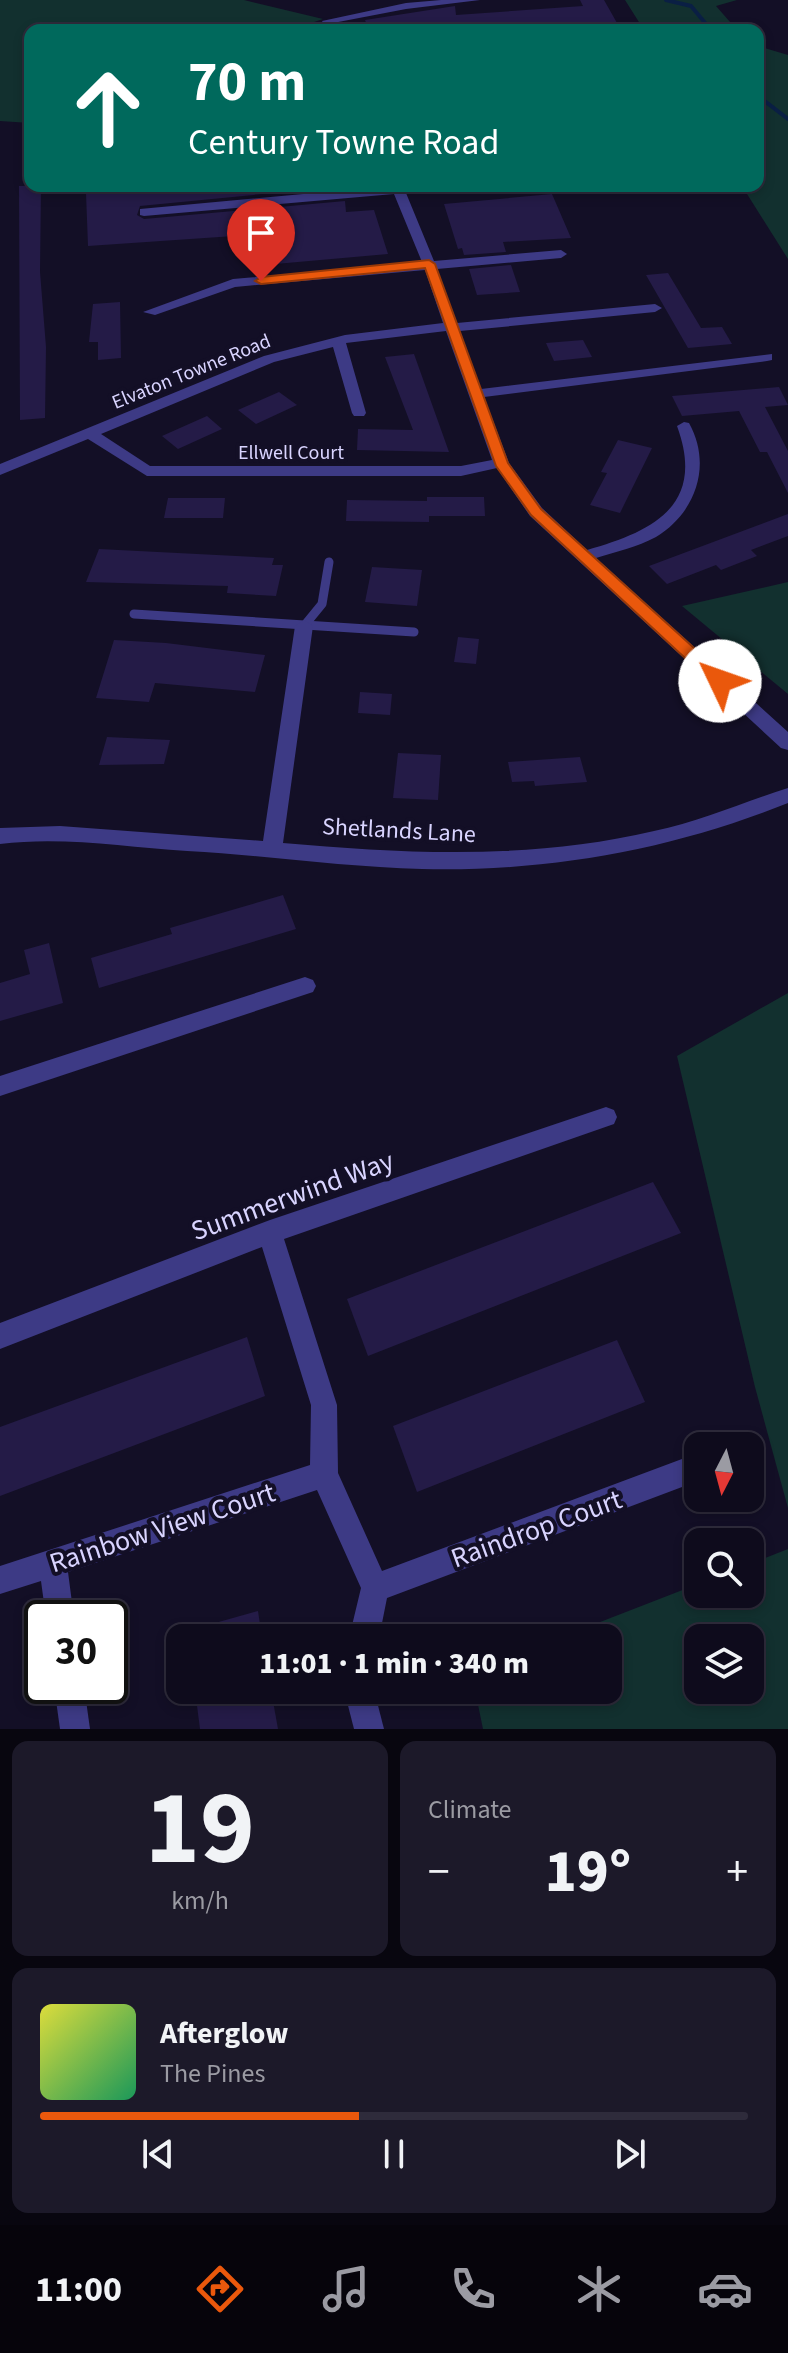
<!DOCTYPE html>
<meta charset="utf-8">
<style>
:root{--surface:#0e0b1c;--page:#1c1929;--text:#f1f3f6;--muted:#9b9ba3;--line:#2e2b3b;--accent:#ea580c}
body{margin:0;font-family:"Source Sans 3",sans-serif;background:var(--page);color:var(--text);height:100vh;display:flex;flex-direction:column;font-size:30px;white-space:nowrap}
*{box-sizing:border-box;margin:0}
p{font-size:26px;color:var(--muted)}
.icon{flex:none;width:44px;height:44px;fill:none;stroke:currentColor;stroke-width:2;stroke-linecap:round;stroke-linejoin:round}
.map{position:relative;height:1729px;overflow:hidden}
.side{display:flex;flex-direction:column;gap:12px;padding:12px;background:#08060f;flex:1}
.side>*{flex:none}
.guide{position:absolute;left:24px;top:24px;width:740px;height:168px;border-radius:16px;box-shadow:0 4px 12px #0003,0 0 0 2px var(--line);background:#00695c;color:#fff;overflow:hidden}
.needle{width:52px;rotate:186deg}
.buttons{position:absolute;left:684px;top:1432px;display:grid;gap:16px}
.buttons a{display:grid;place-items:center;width:80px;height:80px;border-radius:16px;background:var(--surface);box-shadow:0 4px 12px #0003,0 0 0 2px var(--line);font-size:40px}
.speed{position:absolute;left:24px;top:1600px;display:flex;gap:16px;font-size:40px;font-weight:700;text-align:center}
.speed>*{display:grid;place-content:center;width:104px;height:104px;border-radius:50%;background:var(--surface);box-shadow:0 4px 12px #0003,0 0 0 2px var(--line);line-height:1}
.speed .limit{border:4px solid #111;border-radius:12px;background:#fff;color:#111}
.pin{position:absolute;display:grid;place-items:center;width:68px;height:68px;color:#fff;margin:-82px -34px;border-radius:50% 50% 50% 0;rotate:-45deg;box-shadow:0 0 8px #0007}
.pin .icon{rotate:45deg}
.me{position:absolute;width:88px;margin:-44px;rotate:312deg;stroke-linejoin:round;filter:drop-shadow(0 0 6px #0008)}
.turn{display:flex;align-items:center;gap:28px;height:168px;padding:0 32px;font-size:36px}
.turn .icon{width:104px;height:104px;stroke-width:2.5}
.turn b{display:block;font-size:56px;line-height:68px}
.big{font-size:60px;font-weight:800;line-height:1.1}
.side .tile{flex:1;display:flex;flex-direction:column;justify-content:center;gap:12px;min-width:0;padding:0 28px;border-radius:16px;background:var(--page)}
.side .dial{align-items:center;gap:0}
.dial b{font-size:104px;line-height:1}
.song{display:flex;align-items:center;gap:24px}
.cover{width:96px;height:96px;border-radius:12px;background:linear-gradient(135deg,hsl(60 70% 55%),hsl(150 70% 35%))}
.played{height:8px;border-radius:4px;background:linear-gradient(90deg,var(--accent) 45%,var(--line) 45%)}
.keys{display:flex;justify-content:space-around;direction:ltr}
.heat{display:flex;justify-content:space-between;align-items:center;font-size:44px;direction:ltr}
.side .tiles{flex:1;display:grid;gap:12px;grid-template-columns:1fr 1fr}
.tile:last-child{grid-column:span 2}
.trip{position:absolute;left:166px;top:1624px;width:456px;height:80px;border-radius:16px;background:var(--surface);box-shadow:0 4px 12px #0003,0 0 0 2px var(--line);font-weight:800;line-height:80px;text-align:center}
.dock{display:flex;height:128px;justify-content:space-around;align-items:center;background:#06040b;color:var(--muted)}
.dock .icon{width:56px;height:56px}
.dock .active{color:var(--accent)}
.dock b{font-size:36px;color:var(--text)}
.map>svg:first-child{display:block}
.green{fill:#12302f;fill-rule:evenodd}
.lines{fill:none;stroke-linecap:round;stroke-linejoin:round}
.stream{stroke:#0a1f44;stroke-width:4}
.building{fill:#241b47}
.service{stroke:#3d3a85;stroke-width:9}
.minor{fill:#3d3a85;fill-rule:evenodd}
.route{fill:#ea580c;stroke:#983908;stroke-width:2}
.labels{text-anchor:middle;stroke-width:8;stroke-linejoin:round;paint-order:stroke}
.far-street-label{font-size:20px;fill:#d9d4ff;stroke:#130f26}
.street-label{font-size:24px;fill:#d9d4ff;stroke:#130f26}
.near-street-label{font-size:28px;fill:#d9d4ff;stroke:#130f26}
</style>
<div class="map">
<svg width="788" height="1729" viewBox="0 0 788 1729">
<rect width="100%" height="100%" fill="#130f26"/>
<!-- green -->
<g class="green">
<path d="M0,0H244L323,19L290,30H30V123L0,121Z"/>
<path d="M625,0H737L716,6L737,30H644Z"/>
<path d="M758,46L788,55V259L742,186H758Z"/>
<path d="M788,582V694L682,606Z"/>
<path d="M788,993V1508L755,1387L677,1056Z"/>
<path d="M788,1549V1729H483L475,1690H608V1638H559L698,1584V1594H750V1564ZM750,1638V1690H698V1638Z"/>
</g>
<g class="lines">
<!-- stream -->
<g class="stream">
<path d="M666,0L691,6L711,30"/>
<path d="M758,96L788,119"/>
</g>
</g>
<!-- building -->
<g class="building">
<path d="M580,0H604L621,30H455V27L369,30L365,20L455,6L456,15L583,6Z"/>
<path d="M19,186H41L40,272L46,347L45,418L20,420Z"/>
<path d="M153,186H344L140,206L137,215L144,219L345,201L346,212L374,210L388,254L264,265L258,237L262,234L88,246L86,193Z"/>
<path d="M552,194L571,238L503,242L506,252L464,255L462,248L458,249L444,204Z"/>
<path d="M511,265L520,292L477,295L469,269Z"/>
<path d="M668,273L701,328L722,327L732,344L688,348L646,275Z"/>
<path d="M120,302L121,358L98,360V342H89L93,304Z"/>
<path d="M583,340L592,357L554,361L546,343Z"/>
<path d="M414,354L449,452L357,450L358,429L413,430L385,357Z"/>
<path d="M779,387L788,405L765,407L788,451V493L767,452H760L739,411L682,416L672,396Z"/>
<path d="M279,392L297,405L256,424L238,410Z"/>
<path d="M207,416L222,429L178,449L162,436Z"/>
<path d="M618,440L652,448L620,513L590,505L607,473L601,472Z"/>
<path d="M427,497H484L485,516H429V522L346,521L347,500L427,501Z"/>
<path d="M168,498H225L223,518H164Z"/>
<path d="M788,514V536L751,550L757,556L721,570L716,565L667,584L649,566Z"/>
<path d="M99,549L274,558L272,565H283L276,596L227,593L228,586L86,582Z"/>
<path d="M372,567L422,570L417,606L365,602Z"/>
<path d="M458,637L479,639L476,664L454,662Z"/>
<path d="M114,640L166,643L265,655L255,692L155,683L149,702L96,698Z"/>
<path d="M360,692L392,694L390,715L358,713Z"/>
<path d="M107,737L170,740L164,764L99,765Z"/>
<path d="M398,753L441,755L438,800L393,798Z"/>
<path d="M580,757L587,782L535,786L534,781L512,782L508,762Z"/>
<path d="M283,895L296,929L99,988L91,958L172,934L170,928Z"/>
<path d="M49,943L63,1003L0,1021V983L30,974L24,950Z"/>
<path d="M653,1182L681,1233L368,1356L347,1299Z"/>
<path d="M247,1337L265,1396L0,1496V1427Z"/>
<path d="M617,1340L645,1402L417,1492L393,1426Z"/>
<path d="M258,1611L262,1638H184L183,1632Z"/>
<path d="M195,1690H271L278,1729H200Z"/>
</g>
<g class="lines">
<!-- service -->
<g class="service">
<path d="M134,614L414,632"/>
<path d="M304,626L322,604L329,562"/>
</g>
<!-- minor -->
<g class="minor">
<path d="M441,0H480L406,9L333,23L337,30H327L322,21L406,3Z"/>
<path d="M391,186H448L442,190L406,193L434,261L561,250L567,254L561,258L437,269L457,323L655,304L662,308L655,312L460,331L481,389L772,354V360L767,361L484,397L509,463L542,508L587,550C654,531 706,505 677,426L684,422L689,423C712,464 697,512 656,537C637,547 616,552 596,558L788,732V750L781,748L530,516L497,468L461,476H147L88,439L0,475V464L264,356L345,335L443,323L425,270L235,287L155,315L143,312L233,279L422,262L394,194L144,216L140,215V209ZM446,331L492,460L461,466H150L101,434L274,362L333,347L352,413L354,416H364L366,413L346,343Z"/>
<path d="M304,620L313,626L283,843C408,854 531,860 654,831C701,821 743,802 788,788V803C671,850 548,872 422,869C343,867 265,855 187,851C125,847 62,836 0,844V828L60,826L263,841L295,626Z"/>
<path d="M305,977L313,980L316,986L313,992L0,1096V1076Z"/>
<path d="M606,1107L614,1110L617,1117L614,1124L284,1239L337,1405L338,1473L382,1571L698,1453V1481L387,1598L379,1638H349L361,1588L317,1490L68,1572L74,1618H46L41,1581L0,1594V1566L310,1465L311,1405L262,1247L0,1349V1323L270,1220Z"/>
<path d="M54,1686H84L90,1729H60Z"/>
<path d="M344,1690H374L384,1729H354Z"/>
</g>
</g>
<!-- route -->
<path class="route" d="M429,260L435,264L508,463L541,509L726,677V685H714L531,515L496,466L425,268L261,284L255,281L261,277Z"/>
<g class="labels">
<!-- far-street labels -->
<g class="far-street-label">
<text transform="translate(191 371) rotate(-22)" y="7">Elvaton Towne Road</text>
<text x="291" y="459">Ellwell Court</text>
</g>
<!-- street labels -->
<g class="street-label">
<text transform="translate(399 830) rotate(3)" y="8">Shetlands Lane</text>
</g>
<!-- near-street labels -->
<g class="near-street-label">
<text transform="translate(292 1195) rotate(-20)" y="10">Summerwind Way</text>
<text transform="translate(162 1527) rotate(-18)" y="10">Rainbow View Court</text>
<text transform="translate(536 1528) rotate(-20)" y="10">Raindrop Court</text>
</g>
</g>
</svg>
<div class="buttons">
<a><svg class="needle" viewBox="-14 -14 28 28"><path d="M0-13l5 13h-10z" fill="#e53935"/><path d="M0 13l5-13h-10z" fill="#9b9ba3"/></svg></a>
<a><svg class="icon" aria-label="search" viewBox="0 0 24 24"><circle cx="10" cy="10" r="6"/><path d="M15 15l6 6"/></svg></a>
<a><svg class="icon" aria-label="layers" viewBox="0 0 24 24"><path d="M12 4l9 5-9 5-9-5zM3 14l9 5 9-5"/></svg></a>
</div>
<div class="speed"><div class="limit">30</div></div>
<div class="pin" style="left:261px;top:281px;background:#d93025"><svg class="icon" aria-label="arrive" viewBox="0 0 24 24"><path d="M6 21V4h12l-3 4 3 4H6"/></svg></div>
<svg class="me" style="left:720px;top:681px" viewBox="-20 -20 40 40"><circle r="19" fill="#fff"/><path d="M0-13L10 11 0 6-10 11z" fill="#ea580c"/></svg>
<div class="trip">11:01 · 1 min · 340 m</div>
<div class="guide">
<div class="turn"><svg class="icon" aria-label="ahead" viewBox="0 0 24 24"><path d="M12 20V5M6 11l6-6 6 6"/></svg><div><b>70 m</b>Century Towne Road</div></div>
</div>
</div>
<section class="side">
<div class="tiles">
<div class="tile dial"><b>19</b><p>km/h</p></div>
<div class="tile"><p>Climate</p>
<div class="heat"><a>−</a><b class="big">19°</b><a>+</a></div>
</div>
<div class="tile">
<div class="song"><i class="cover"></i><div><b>Afterglow</b><p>The Pines</p></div></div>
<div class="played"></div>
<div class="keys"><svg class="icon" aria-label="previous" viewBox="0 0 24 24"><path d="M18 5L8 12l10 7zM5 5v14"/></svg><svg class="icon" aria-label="pause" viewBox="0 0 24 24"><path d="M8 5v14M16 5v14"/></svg><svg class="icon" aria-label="next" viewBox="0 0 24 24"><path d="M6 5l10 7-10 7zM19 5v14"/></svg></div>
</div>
</div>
</section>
<nav class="dock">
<b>11:00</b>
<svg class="icon active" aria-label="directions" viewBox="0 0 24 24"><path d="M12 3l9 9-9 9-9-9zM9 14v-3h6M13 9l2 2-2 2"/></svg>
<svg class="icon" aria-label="music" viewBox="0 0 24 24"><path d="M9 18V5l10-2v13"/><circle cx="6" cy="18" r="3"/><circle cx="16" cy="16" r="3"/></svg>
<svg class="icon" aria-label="phone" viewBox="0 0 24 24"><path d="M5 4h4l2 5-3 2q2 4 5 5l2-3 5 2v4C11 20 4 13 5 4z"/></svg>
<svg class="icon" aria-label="climate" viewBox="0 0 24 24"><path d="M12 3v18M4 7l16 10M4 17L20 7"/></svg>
<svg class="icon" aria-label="car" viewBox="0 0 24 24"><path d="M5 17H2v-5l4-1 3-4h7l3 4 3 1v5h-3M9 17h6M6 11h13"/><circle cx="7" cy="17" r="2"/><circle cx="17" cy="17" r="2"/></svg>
</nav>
